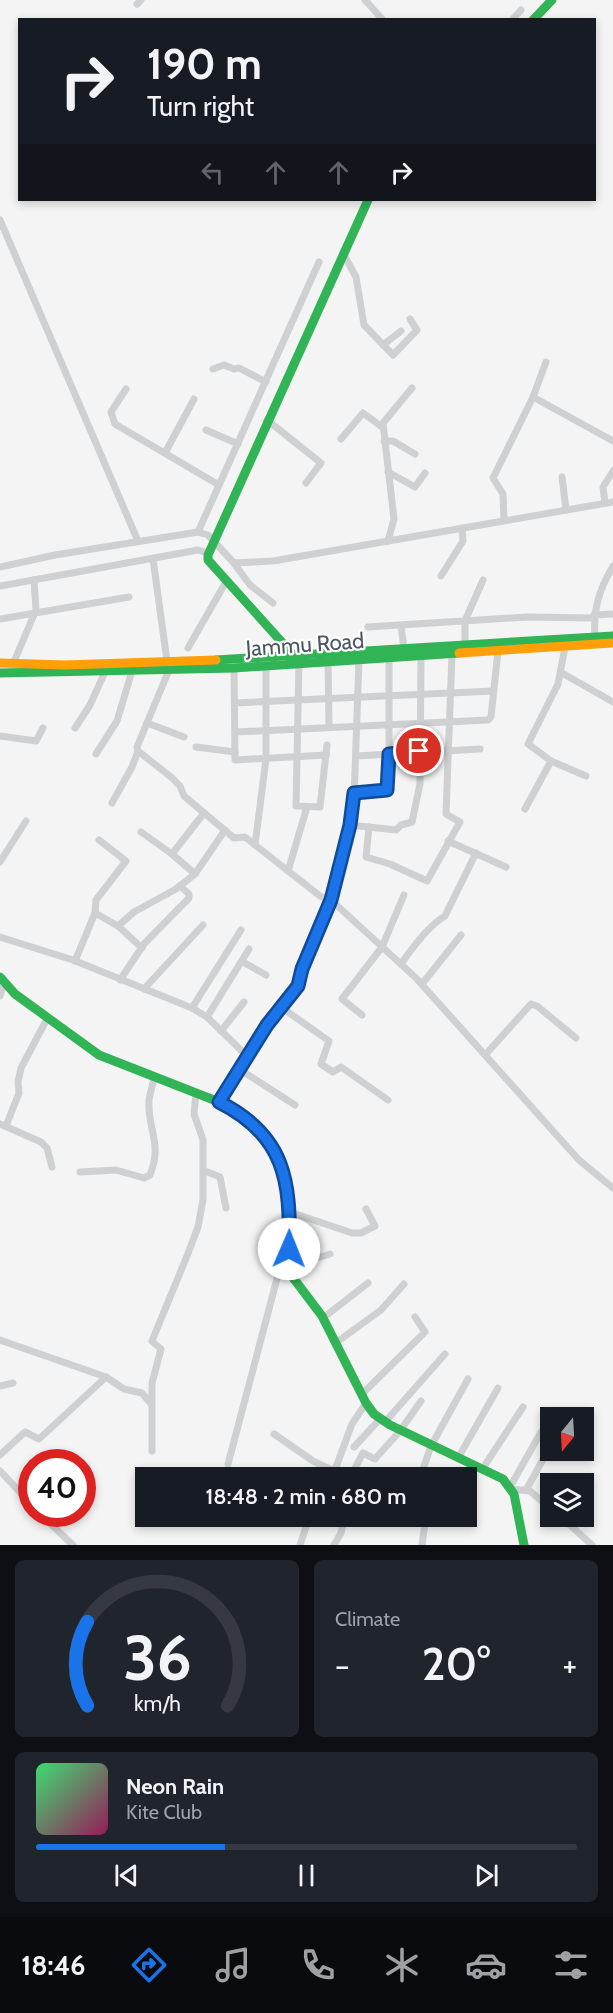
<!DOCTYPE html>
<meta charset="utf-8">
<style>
:root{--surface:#171b24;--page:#20242c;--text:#f1f3f6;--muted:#9ea1a6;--line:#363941;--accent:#1a73e8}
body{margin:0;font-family:Cabin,sans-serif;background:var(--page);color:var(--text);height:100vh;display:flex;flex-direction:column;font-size:22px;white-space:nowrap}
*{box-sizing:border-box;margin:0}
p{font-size:20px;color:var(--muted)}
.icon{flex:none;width:33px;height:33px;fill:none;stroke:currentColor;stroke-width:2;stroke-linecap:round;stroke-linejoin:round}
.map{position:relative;height:1545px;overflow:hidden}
.drawer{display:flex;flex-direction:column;gap:15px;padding:15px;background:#0d0f14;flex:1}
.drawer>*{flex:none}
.banner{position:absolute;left:18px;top:18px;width:578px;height:183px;border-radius:0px;box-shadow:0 3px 9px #0003;background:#171b24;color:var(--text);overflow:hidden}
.needle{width:39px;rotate:198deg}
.controls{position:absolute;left:540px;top:1407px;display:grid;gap:12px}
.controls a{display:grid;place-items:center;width:54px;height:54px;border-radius:0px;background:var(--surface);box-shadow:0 3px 9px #0003;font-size:30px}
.speed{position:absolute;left:18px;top:1449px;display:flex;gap:12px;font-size:30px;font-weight:700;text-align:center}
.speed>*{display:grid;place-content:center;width:78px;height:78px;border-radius:50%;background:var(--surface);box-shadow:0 3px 9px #0003;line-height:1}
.speed .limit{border:9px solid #d22;background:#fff;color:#111}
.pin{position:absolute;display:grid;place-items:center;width:51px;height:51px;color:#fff;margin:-26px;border:3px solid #fff;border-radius:50%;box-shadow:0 2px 6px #0007}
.me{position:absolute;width:66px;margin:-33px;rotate:1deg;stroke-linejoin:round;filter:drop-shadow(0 0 4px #0008)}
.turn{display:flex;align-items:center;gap:21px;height:126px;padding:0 30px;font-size:27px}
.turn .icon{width:78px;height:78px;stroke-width:2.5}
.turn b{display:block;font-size:42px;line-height:51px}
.lanes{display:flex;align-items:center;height:57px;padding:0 30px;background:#0003;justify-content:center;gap:30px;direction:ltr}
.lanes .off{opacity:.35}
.big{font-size:45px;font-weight:600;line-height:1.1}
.drawer .tile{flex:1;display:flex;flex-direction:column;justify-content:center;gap:9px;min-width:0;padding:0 21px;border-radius:9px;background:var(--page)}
.drawer .dial{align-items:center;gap:0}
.dial svg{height:156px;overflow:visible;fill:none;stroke:var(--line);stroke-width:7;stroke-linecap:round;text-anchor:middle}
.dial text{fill:var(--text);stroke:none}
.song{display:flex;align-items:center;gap:18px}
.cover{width:72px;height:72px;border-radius:9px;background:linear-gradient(135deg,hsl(140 70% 55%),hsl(330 70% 35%))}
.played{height:6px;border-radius:3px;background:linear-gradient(90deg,var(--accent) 35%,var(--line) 35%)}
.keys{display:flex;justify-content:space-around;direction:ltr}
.heat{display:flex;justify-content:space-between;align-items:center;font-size:33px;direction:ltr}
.drawer .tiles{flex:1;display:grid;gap:15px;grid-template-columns:1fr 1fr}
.tile:last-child{grid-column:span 2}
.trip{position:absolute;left:135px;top:1467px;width:342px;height:60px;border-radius:0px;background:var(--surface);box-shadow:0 3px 9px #0003;font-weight:600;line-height:60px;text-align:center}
.tabs{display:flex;height:96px;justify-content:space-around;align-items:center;background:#090b0e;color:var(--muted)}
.tabs .icon{width:42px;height:42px}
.tabs .active{color:var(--accent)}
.tabs b{font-size:27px;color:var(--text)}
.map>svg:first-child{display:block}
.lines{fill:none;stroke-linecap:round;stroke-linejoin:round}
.street{stroke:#ced0d2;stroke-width:7}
.fast{stroke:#30b455;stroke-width:9}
.slow{stroke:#ff9f0a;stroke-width:9}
.route-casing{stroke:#114b97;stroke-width:15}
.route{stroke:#1a73e8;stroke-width:10}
.labels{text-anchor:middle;stroke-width:4.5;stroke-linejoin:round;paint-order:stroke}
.street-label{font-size:22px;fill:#4a5661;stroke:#fff}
</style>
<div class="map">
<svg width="613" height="1545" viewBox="0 0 613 1545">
<rect width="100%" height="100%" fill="#f4f4f4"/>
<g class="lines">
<!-- street -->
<g class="street">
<path d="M365,0L383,20"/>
<path d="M137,4L141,0"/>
<path d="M512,20L521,10"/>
<path d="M0,220L138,541"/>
<path d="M343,253L356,277L364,325L393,355L417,330L410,319"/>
<path d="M383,345L401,331"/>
<path d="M546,362L533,397L613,441"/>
<path d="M213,369L224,365L234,369L239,368L266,382"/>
<path d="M126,389L111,412L115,424L219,485"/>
<path d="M267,420L321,463L306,483"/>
<path d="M206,430L238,444"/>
<path d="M341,439L363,413L382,427"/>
<path d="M384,441H393L415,454"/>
<path d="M165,453L194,399"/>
<path d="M388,472L415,487L425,473"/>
<path d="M562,477L566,510"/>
<path d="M605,503L603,487L613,471"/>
<path d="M504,521L503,494L493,478L533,397"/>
<path d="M198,532L319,262"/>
<path d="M388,541L394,519L383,423L412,388"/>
<path d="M153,559L167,661"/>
<path d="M233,562L250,585L273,603"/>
<path d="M0,567L55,555L198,532L208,535L234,563L273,561L613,502"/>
<path d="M441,576L463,541L462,528"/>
<path d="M0,586L198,550L208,553"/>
<path d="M594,615L613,614"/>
<path d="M0,619L129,597"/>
<path d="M401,626L404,648"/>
<path d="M368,627L527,617L593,618"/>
<path d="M595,637C593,609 599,590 613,566"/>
<path d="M465,643V621L483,580"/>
<path d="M565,647L558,684L528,744L551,761L586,776"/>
<path d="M188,648L227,580"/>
<path d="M359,659L354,800L331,900L416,978L579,1160L613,1188"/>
<path d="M328,661L329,727"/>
<path d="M299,662L296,806L320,807L327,745"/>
<path d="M13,664L36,610L34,580"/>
<path d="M234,668L235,760L326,755"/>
<path d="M169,670L137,747L138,751L171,777L180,786L184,796L234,838L245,837L320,896L331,900L302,968L298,986L267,1025L219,1102"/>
<path d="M562,673L613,702"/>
<path d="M235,703L493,691"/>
<path d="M147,723L184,737"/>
<path d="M75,728L90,705L105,672"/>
<path d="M236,732L488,720L491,717L498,651"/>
<path d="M0,736L36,741L43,728"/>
<path d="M196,747L235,752"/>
<path d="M96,754L117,721L132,671"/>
<path d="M356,756L480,749"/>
<path d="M354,793L373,792L389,788V658"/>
<path d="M112,803L132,767L138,751"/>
<path d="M525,809L551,761"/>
<path d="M350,825L396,830L401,825L412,822L420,784L421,655"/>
<path d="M369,827L366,857L390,864L427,881L460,822L446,814L452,654"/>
<path d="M141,832L172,854L195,874"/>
<path d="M448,841L506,867"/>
<path d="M255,845L266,759V665"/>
<path d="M172,854L204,813"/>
<path d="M0,862L26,821"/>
<path d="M288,871L307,807"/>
<path d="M95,913L118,926L142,948"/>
<path d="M118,926L134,912L176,889L195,874L225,830"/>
<path d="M0,937L73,960L192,1008L207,1017L247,1056"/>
<path d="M75,961L95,913L96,900L126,861L99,840"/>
<path d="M243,962L266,975"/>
<path d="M401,964C412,948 428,926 445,916L476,853"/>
<path d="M120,980L144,944L189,898V894L180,886"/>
<path d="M422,984L461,935"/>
<path d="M144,989L203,925"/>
<path d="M0,996L4,982"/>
<path d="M281,1007L329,1041L321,1064L333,1072L341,1067L388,1100"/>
<path d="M192,1008L241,930"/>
<path d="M362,1015L342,999L382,947L404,895"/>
<path d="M207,1017L249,949"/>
<path d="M221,1031L244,1002"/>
<path d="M485,1055L531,1004L537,1006L576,1038"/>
<path d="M239,1069L295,1105"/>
<path d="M0,1124L41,1142L47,1148L52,1167"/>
<path d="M6,1126L19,1093L18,1082L21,1068L47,1019"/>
<path d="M205,1171L220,1177L226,1208"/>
<path d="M80,1172L116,1170L144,1178L150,1175C163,1143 147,1129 149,1100C150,1093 153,1085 154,1077"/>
<path d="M290,1212L352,1233H361L375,1226L366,1209"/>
<path d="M323,1318L368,1283"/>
<path d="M0,1340L106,1377L124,1389L142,1393L151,1404"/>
<path d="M337,1342L381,1310L404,1284"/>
<path d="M0,1386L13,1383"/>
<path d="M362,1394L425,1332L415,1317"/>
<path d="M385,1422L445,1354"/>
<path d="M274,1434L313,1461L334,1471"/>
<path d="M354,1447L380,1419"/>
<path d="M152,1451V1383L161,1349L152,1341L187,1256L198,1227L203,1200V1140L194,1114L196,1093"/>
<path d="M0,1455L25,1432L39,1439L106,1377"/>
<path d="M458,1458L498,1388"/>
<path d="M228,1464L278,1275L289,1267L330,1254"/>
<path d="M355,1468L363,1453L375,1459L400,1431L421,1401"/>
<path d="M483,1468L523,1407"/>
<path d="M0,1471L32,1505"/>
<path d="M332,1478L352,1424L366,1403"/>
<path d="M420,1478L431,1446L468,1379"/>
<path d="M510,1487L541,1432"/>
<path d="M511,1489L530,1491L550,1508"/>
<path d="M526,1490L546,1454"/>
<path d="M40,1514L73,1545"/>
<path d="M303,1516H327"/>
<path d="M560,1516L592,1545"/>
<path d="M300,1545L309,1518"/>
<path d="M334,1545L341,1533L345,1516"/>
<path d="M422,1545L426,1516"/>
</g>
<!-- fast -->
<g class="fast">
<path d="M533,20L552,0"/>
<path d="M297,659L208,560V555L368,200"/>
<path d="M216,660L613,636"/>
<path d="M0,673L234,668L459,653"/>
<path d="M0,977L15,994L99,1055L219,1102L256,1126L280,1161L286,1177L290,1212L291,1275L322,1316L366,1403L374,1414L390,1425L503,1479L514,1494L524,1545"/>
</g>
<!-- slow -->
<g class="slow">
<path d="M459,653L613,643"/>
<path d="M0,663L65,665L216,660"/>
</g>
</g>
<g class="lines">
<defs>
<path id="route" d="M289,1249C291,1181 285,1135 219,1102L267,1025L298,986L302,969L331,900L350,825L354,793L387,790L389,754L419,751"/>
</defs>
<!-- route casing -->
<use href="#route" class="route-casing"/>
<!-- route -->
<use href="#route" class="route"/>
</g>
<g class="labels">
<!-- street labels -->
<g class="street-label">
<text transform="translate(305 644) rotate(-4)" y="8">Jammu Road</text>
</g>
</g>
</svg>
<div class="controls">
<a><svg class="needle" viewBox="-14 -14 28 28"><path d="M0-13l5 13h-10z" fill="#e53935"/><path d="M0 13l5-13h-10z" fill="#9ea1a6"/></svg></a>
<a><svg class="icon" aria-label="layers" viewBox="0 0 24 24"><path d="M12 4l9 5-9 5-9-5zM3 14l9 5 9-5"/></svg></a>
</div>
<div class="speed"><div class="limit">40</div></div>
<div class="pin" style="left:419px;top:751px;background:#d93025"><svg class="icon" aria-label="arrive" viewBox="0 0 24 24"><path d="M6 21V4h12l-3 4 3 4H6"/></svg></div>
<svg class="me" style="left:289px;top:1249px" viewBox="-20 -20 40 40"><circle r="19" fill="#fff"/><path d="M0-13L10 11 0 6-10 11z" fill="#1a73e8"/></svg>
<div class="trip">18:48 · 2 min · 680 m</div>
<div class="banner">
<div class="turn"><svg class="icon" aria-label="right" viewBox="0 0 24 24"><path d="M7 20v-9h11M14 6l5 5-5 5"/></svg><div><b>190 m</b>Turn right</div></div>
<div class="lanes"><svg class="icon off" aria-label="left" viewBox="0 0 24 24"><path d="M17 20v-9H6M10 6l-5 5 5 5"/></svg><svg class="icon off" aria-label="ahead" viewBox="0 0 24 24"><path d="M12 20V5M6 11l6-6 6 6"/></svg><svg class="icon off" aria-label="ahead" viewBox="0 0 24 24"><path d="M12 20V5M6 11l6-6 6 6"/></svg><svg class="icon" aria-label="right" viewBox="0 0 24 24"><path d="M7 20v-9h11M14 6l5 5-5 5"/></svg></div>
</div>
</div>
<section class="drawer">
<div class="tiles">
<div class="tile dial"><svg viewBox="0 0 100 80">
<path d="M14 69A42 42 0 1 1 86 69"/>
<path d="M14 69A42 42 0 0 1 14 26" stroke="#1a73e8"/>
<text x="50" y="56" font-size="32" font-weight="700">36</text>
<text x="50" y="72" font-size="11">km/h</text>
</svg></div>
<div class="tile"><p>Climate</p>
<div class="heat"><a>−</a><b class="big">20°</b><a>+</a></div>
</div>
<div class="tile">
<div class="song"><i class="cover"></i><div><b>Neon Rain</b><p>Kite Club</p></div></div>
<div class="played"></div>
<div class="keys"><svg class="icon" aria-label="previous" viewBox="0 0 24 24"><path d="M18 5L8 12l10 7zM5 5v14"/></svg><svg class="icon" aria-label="pause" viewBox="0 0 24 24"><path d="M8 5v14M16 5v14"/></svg><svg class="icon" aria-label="next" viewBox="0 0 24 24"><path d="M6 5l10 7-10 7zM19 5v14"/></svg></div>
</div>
</div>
</section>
<nav class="tabs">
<b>18:46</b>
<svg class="icon active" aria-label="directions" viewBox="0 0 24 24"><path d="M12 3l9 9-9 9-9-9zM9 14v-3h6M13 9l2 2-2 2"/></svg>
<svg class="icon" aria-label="music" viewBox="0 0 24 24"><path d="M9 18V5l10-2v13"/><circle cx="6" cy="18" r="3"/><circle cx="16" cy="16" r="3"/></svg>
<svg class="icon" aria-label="phone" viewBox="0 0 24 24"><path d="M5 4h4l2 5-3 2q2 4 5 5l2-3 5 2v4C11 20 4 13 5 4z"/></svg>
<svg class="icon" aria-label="climate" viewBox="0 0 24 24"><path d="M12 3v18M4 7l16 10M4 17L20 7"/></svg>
<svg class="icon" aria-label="car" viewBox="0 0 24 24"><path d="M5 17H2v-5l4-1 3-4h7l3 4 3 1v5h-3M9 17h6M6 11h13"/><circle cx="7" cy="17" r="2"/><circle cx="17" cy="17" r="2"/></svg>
<svg class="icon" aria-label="filters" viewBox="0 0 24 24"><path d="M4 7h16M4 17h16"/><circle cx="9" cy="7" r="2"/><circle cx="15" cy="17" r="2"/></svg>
</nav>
